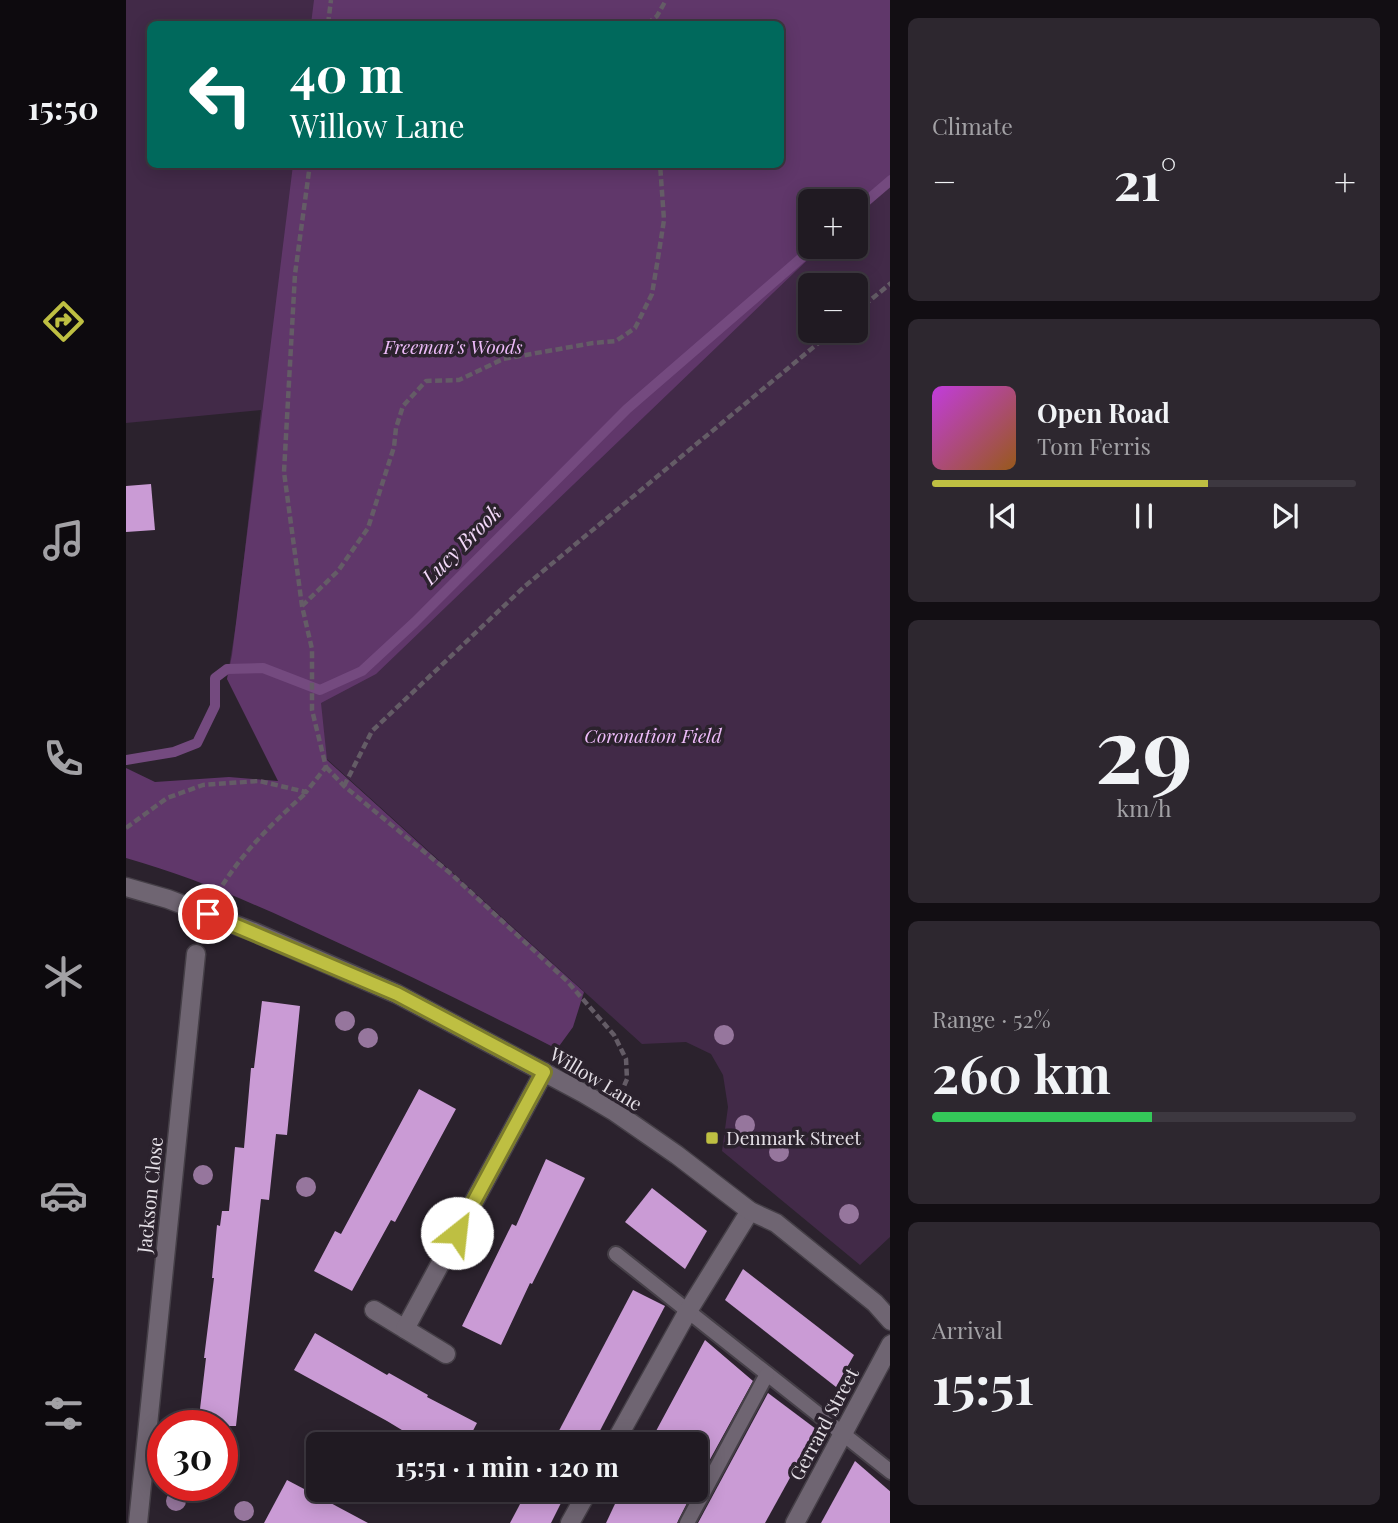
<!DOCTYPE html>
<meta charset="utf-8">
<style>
:root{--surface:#201a22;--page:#2d272f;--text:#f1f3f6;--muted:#a2a1a5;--line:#3d3840;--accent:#bebf42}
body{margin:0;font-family:"Playfair Display",serif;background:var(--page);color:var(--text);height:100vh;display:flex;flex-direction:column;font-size:26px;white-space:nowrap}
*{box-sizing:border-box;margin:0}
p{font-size:23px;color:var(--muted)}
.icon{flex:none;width:38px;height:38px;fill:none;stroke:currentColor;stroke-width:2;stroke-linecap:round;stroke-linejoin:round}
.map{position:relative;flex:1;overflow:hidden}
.side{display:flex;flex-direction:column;gap:18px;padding:18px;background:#120e13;width:508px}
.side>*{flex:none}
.top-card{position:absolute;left:21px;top:21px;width:637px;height:147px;border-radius:10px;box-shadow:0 4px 18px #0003,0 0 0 2px var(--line);background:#00695c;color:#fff;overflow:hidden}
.buttons{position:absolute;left:672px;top:189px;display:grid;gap:14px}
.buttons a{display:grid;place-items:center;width:70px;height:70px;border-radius:10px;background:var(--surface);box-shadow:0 4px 18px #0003,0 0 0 2px var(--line);font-size:35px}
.speed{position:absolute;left:21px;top:1410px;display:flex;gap:14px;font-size:35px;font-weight:700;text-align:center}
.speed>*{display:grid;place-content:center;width:91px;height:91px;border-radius:50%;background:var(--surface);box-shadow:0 4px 18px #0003,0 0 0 2px var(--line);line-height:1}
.speed .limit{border:10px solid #d22;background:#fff;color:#111}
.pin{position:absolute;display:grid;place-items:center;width:60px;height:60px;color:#fff;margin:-30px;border:4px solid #fff;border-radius:50%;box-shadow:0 2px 7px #0007}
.me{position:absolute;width:77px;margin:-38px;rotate:29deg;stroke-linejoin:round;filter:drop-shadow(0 0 5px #0008)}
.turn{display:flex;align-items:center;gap:24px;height:147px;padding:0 28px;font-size:32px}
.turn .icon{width:91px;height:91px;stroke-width:2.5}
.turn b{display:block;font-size:49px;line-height:60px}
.big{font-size:52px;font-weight:700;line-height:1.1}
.side .tile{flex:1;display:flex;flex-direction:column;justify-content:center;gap:10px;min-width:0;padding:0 24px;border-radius:10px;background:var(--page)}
.side .dial{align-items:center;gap:0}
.dial b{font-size:91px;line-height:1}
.song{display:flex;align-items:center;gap:21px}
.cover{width:84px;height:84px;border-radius:10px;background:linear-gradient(135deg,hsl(290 70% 55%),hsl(30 70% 35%))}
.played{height:7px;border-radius:4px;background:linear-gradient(90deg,var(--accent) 65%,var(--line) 65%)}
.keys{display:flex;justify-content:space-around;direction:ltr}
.heat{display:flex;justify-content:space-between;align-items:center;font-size:38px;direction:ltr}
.charge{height:10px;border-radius:5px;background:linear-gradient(90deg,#34c759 52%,var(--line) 0)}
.trip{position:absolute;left:180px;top:1432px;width:402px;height:70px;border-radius:10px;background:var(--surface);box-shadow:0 4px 18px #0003,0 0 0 2px var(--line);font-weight:700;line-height:70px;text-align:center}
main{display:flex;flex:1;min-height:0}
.tab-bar{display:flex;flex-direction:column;width:126px;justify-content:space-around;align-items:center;background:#0d0a0e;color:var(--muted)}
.tab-bar .icon{width:49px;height:49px}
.tab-bar .on{color:var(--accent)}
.tab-bar b{font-size:32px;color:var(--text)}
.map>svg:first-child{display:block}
.green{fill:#422a48;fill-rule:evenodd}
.forest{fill:#60376a}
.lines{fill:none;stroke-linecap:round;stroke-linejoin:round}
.stream{stroke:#744a7f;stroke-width:10}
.building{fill:#ca9bd5}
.lane-casing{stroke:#453f47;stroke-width:18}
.street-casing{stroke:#453f47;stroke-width:21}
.secondary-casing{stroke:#453f47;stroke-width:21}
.path{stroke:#645c66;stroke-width:4.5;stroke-dasharray:7 3.5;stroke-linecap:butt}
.lane{stroke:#6f6572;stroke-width:14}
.street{stroke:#6f6572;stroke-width:18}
.secondary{stroke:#6f6572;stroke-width:18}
.tree{fill:#96769d}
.route-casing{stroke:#7c7c2b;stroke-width:18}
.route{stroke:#bebf42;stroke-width:12}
.poi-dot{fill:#bebf42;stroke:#2b222d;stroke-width:2.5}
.labels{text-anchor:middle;stroke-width:7;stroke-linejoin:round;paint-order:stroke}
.park-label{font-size:19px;font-style:italic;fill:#edbbf9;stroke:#2b222d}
.street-label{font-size:19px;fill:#e4dfe6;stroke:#2b222d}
.poi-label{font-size:19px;fill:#e4dfe6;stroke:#2b222d;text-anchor:start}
.water-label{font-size:21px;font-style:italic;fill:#f3d9f9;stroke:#2b222d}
</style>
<main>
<nav class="tab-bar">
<b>15:50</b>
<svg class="icon on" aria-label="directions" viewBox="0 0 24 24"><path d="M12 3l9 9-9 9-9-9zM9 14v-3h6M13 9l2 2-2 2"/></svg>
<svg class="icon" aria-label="music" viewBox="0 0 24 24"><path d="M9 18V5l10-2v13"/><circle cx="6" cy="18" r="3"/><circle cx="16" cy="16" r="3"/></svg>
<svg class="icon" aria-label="phone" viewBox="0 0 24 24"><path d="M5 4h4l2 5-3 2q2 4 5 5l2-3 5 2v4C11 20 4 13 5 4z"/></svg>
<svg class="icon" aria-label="climate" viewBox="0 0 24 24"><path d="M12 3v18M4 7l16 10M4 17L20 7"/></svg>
<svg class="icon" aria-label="car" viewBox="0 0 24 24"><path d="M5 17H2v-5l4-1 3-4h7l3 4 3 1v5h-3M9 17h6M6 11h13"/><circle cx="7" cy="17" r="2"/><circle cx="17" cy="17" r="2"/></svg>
<svg class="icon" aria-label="filters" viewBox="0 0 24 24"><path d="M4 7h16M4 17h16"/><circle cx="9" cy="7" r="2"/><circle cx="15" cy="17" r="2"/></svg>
</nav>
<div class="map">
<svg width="765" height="1523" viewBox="0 0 765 1523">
<rect width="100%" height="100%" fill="#2b222d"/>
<!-- green -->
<path class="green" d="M0,0H764L765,1236L734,1265L596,1151L602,1107L597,1075L585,1054L560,1042L516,1044L202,760L101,679L111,618L135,410L0,423ZM24,24H654V164H24ZM684,201H730V247H684ZM684,285H730V331H684Z"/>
<!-- forest -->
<path class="forest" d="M188,0H764V180L730,214V201H684V247H695L250,674L195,703L201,760L458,992L447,1027L431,1049C356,1011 281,974 204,939C138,908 71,878 0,858V768L29,782L103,777L152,781L101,679L106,655L167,165L654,164V24H185Z"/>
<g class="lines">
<!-- stream -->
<g class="stream">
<path d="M730,210L765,180"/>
<path d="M0,760L48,752L71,743L89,706V678L101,669L137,668L194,690L236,671L289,622L501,409L688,247"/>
</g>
</g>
<!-- building -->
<g class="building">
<path d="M25,484L29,530L0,532V486Z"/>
<path d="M136,1001L174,1006L161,1135L150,1134L143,1200L135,1199L110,1426H72L80,1358H78L88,1278H86L91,1225L94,1226L96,1211H103L109,1147L118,1148L125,1068H128Z"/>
<path d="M293,1089L330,1109L269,1222L265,1220L226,1291L188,1271L209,1231L215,1234Z"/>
<path d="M420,1159L459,1178L406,1284L404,1283L375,1345L336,1326L386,1224L390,1226Z"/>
<path d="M526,1188L581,1231L559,1269L499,1222Z"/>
<path d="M617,1269L728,1355L710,1387L599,1300Z"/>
<path d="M507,1290L539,1306L467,1444H426Z"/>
<path d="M189,1333L261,1375L263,1373L302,1395L301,1397L351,1423L340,1444H299L261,1421L168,1370Z"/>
<path d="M579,1340L627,1381L570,1485V1444H523Z"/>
<path d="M642,1393L690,1429L681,1447L639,1523H572Z"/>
<path d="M729,1461L765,1492V1523H695Z"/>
<path d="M161,1480L199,1500L242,1523H138Z"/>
<path d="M402,1489H442L425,1523H384Z"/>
<path d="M496,1489H568L551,1523H480Z"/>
</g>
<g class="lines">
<defs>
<g id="lane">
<path d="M490,1254L765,1472"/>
<path d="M561,1523L641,1374"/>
</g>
<g id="street">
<path d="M248,1310L279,1329"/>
<path d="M320,1354L279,1329L418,1072"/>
<path d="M488,1444L562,1311L624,1211"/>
<path d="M12,1523L70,954"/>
<path d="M444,1523L463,1489"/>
<path d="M669,1523L765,1344"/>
</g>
<path id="secondary" d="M0,887L42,899L128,932L271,994L457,1093L489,1112L551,1155L624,1211L650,1223L749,1303L765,1321"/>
</defs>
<!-- lane casing -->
<use href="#lane" class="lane-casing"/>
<!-- street casing -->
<use href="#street" class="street-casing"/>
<!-- secondary casing -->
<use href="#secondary" class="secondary-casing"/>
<!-- path -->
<g class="path">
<path d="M202,24L205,0"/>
<path d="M521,24L531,16L540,0"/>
<path d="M730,312L765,283"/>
<path d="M176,606L212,571L242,528L268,447L270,428L277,406L300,381L333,380L377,359L467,343L490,341L509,328L526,294L532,258L538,220L534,164"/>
<path d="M200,767L218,786L324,873L441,981L488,1035L500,1059L501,1079L496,1091"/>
<path d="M218,786L246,731L399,586L707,331"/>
<path d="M0,828L41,798L77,785L133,781L180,792L200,767L186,710V649L176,606L158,472L169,274L184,164"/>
<path d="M91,894C114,855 146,823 180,793"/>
</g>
<!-- lane -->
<use href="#lane" class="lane"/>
<!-- street -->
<use href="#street" class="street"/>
<!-- secondary -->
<use href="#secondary" class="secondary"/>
</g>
<!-- trees -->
<g class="tree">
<circle cx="219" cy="1021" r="10"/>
<circle cx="598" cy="1035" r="10"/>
<circle cx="242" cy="1038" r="10"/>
<circle cx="619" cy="1125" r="10"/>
<circle cx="653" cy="1152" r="10"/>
<circle cx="77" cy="1175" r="10"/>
<circle cx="180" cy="1187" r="10"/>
<circle cx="723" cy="1214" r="10"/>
<circle cx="50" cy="1501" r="10"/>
<circle cx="118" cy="1511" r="10"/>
</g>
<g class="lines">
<defs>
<path id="route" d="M82,914L271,994L418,1072L331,1233"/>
</defs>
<!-- route casing -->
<use href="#route" class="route-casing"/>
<!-- route -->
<use href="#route" class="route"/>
</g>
<!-- markers -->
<rect class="poi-dot" x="579" y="1131" width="14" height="14" rx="3.5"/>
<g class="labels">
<!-- park labels -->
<g class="park-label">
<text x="327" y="354">Freeman's Woods</text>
<text x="527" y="743">Coronation Field</text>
</g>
<!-- street labels -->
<g class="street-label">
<text transform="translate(470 1079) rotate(31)" y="7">Willow Lane</text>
<text transform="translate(24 1195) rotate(-84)" y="7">Jackson Close</text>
<text transform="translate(698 1424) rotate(-62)" y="7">Gerrard Street</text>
</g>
<!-- poi labels -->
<g class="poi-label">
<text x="600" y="1145">Denmark Street</text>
</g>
<!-- water labels -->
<g class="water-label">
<text transform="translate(336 545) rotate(-45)" y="7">Lucy Brook</text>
</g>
</g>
</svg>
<div class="buttons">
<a>+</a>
<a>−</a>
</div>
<div class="speed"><div class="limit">30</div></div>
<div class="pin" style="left:82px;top:914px;background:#d93025"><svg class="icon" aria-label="arrive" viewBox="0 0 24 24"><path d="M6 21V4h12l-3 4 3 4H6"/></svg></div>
<svg class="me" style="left:331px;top:1233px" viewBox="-20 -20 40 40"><circle r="19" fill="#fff"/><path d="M0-13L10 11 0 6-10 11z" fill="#bebf42"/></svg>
<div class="trip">15:51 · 1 min · 120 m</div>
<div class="top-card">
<div class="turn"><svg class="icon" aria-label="left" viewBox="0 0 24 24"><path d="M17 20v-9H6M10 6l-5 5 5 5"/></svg><div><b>40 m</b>Willow Lane</div></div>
</div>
</div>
<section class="side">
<div class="tile"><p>Climate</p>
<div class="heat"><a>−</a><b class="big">21°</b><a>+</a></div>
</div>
<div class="tile">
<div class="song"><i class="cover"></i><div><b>Open Road</b><p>Tom Ferris</p></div></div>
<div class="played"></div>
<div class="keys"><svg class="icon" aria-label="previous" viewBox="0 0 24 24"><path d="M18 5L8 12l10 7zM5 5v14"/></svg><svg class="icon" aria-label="pause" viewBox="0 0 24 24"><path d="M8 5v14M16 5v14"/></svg><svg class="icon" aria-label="next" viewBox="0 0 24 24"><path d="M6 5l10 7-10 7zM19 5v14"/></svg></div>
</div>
<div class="tile dial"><b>29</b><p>km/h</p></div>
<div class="tile"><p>Range · 52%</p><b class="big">260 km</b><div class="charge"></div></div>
<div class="tile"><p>Arrival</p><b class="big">15:51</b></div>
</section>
</main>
